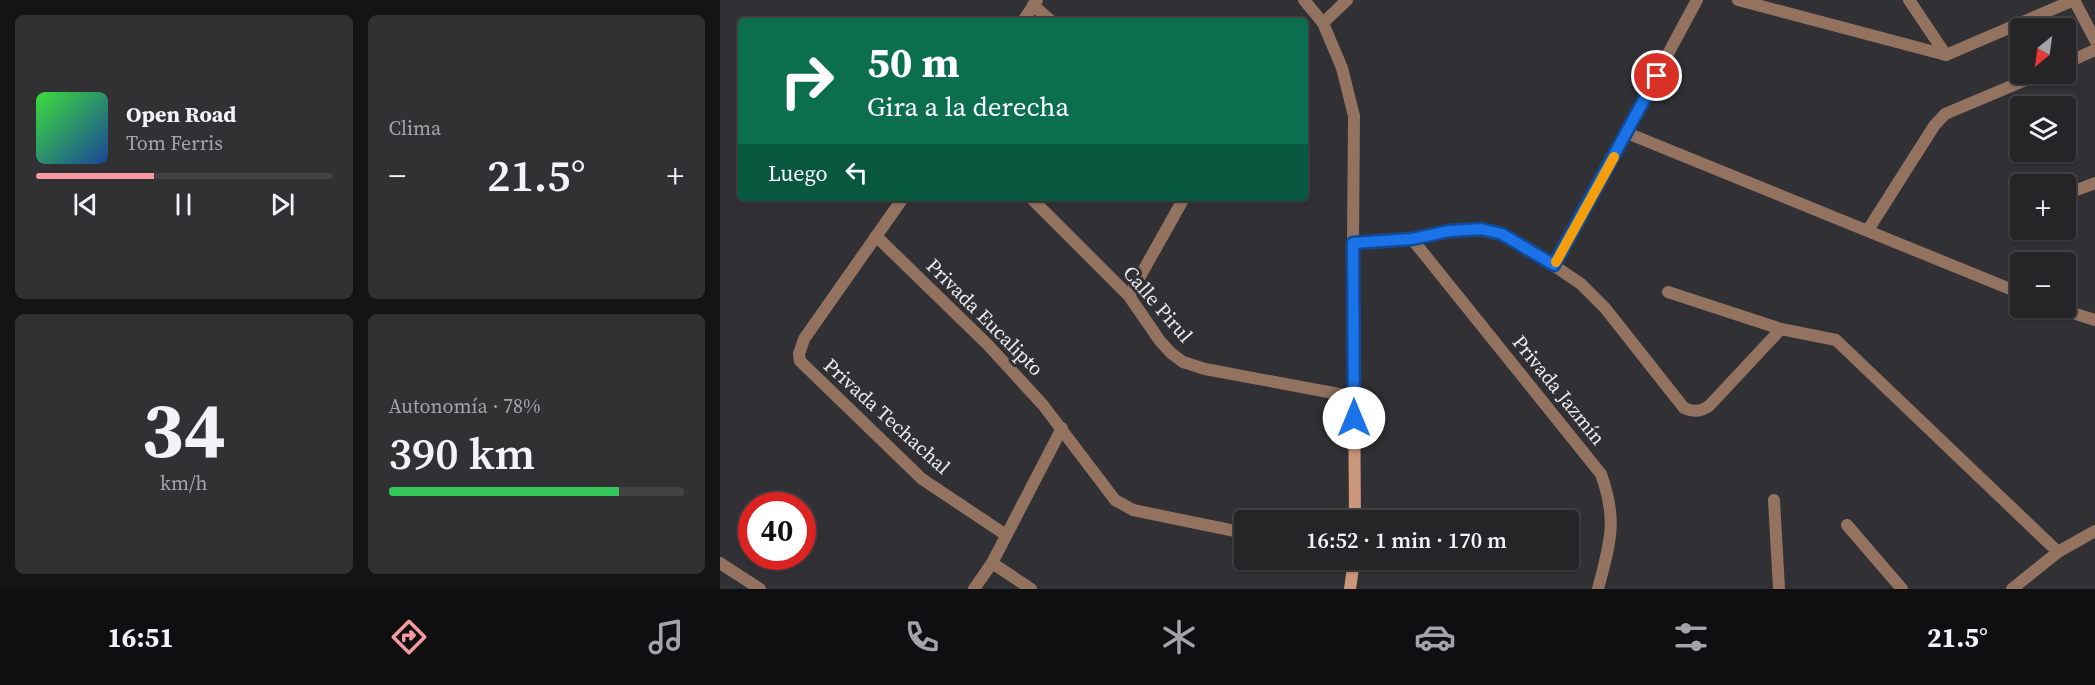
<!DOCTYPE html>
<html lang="es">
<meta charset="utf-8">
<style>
:root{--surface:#252427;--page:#313033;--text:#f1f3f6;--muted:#a3a4a7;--line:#424144;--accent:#f49aa0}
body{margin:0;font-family:"Source Serif 4",serif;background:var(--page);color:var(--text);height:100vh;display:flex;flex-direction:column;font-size:22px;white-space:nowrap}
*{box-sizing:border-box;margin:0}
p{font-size:20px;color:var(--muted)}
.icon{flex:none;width:33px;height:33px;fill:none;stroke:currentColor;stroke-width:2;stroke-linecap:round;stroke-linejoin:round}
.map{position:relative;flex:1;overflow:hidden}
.details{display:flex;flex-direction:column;gap:15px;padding:15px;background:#141415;width:720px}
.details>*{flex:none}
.guide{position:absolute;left:18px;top:18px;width:570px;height:183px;border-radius:6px;box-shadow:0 2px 4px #0004,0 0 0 2px var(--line);background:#0b6e4f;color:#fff;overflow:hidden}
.needle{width:39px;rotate:209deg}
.fabs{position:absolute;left:1290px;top:18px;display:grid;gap:12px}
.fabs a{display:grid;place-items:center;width:66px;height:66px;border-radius:6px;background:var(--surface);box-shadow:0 2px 4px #0004,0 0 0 2px var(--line);font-size:30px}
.speed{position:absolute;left:18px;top:492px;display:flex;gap:12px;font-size:30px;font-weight:700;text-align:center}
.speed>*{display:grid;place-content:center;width:78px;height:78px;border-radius:50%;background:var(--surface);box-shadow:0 2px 4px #0004,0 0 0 2px var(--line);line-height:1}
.speed .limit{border:9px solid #d22;background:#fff;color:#111}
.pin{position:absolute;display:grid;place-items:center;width:51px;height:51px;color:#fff;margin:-26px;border:3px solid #fff;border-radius:50%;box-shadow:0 2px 6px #0007}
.me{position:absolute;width:66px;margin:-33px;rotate:0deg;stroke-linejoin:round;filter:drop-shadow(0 0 4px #0008)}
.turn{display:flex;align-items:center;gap:21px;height:126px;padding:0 30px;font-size:27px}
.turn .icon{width:78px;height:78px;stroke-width:2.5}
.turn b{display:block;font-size:42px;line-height:51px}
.then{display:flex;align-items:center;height:57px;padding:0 30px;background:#0003;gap:12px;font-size:22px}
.big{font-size:45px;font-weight:600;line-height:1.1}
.details .widget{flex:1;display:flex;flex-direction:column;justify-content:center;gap:9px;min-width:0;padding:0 21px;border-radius:9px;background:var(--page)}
.details .dial{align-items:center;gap:0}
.dial b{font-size:78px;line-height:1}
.song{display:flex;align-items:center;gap:18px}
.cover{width:72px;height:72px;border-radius:9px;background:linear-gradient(135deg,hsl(120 70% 55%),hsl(220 70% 35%))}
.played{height:6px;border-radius:3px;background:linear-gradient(90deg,var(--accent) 40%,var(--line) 40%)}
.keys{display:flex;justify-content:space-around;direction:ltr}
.heat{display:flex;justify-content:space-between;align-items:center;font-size:33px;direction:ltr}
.charge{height:9px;border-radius:4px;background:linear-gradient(90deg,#34c759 78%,var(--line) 0)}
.details .tiles{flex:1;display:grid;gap:15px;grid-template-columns:repeat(2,1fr)}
.trip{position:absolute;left:514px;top:510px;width:345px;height:60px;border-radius:6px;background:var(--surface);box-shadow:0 2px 4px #0004,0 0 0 2px var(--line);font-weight:600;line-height:60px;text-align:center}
.tabs{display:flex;height:96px;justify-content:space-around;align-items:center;background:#0f0e10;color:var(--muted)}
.tabs .icon{width:42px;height:42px}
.tabs .on{color:var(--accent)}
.tabs b{font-size:27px;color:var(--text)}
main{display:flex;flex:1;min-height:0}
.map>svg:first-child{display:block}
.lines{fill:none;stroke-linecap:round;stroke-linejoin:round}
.street{stroke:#93725f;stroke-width:12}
.secondary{stroke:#cb9679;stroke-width:12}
.route-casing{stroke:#114b97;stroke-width:15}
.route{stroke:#1a73e8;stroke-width:10}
.slow{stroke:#f59e0b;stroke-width:10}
.labels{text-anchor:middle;stroke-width:6;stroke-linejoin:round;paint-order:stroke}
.street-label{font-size:20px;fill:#ecebef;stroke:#313034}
</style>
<main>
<section class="details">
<div class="tiles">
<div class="widget">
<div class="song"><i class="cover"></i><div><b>Open Road</b><p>Tom Ferris</p></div></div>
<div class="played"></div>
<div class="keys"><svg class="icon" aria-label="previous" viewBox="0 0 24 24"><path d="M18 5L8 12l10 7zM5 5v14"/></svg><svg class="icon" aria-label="pause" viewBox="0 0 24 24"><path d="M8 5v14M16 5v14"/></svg><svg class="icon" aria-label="next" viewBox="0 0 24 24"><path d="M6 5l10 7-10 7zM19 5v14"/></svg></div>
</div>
<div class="widget"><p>Clima</p>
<div class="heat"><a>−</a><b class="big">21.5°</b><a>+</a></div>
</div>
<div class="widget dial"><b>34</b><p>km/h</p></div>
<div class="widget"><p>Autonomía · 78%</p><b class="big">390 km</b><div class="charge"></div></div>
</div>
</section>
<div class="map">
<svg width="1375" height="589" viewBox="0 0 1375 589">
<rect width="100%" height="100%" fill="#313034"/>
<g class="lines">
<!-- street -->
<g class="street">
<path d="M584,0L603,23L622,68L634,116L633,243L692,239L729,231L761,229L781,234L808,248L861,284L885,308L964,408C974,412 980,412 989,406L1061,329"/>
<path d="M1018,0L1226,55"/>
<path d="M1189,0L1226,55"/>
<path d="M1354,0L1375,40"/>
<path d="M313,5L331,21"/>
<path d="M303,21L317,0"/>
<path d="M603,23L627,0"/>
<path d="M1226,55L1354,0"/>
<path d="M1346,63L1375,50"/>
<path d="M907,133L1300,293"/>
<path d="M1346,194L1375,183"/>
<path d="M183,198L84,339L79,354L80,361L202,479L286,535"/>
<path d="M311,198L409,296L440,341L451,353L463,362L485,369L635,397"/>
<path d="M1148,230L1214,126L1225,114L1320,74"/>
<path d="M156,236L268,345L323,405L395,500L413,510L525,533"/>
<path d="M692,239L881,474C898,521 890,543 878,589"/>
<path d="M834,265L977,0"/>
<path d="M948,292L1061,329L1116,340L1338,552"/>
<path d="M409,296L464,198"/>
<path d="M1337,308L1375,320"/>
<path d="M1054,500L1059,589"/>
<path d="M1127,525L1182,589"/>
<path d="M0,563L40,589"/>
<path d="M254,589L272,563"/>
<path d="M311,589L272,563L342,428"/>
<path d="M1292,589L1338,552L1375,531"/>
</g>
<!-- secondary -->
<g class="secondary">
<path d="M633,243L635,520"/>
<path d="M630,589L634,560"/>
</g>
</g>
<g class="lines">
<defs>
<path id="route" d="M634,418L633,243L692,239L729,231L761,229L782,234L834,265L937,76"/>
</defs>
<!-- route casing -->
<use href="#route" class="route-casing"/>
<!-- route -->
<use href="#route" class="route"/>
<!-- slow -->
<path class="slow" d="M836,262L894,157"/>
</g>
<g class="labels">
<!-- street labels -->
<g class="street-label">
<text transform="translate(438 304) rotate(49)" y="7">Calle Pirul</text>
<text transform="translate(265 317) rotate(45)" y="7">Privada Eucalipto</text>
<text transform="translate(839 390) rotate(51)" y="7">Privada Jazmín</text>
<text transform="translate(167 416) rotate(42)" y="7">Privada Techachal</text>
</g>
</g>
</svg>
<div class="fabs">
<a><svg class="needle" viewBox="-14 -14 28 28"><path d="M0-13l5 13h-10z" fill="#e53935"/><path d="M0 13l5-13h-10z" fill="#a3a4a7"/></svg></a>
<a><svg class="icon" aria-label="layers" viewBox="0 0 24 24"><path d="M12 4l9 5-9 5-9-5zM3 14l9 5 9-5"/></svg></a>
<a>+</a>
<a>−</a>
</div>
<div class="speed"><div class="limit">40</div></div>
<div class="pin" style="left:937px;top:76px;background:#d93025"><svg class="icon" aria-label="arrive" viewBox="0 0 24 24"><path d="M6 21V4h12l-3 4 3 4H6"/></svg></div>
<svg class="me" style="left:634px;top:418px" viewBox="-20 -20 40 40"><circle r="19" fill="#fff"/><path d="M0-13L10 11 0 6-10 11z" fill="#1a73e8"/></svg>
<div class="trip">16:52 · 1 min · 170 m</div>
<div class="guide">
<div class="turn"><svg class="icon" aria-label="right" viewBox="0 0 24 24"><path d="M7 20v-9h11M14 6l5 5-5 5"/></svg><div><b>50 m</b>Gira a la derecha</div></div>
<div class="then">Luego<svg class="icon" aria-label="left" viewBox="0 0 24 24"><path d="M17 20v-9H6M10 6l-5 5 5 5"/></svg></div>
</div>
</div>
</main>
<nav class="tabs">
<b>16:51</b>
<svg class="icon on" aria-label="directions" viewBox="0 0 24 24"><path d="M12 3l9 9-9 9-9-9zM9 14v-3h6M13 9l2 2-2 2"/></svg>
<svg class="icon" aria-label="music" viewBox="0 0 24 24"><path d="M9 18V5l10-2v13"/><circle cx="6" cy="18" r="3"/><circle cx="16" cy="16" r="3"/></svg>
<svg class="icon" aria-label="phone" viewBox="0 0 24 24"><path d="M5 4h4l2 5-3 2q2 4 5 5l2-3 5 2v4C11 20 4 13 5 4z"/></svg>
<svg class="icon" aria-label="climate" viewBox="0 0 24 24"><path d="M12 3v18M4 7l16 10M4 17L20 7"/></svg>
<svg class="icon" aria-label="car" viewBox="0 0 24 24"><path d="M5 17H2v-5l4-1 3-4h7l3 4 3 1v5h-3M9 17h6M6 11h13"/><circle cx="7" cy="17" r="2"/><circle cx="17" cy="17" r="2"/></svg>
<svg class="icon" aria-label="filters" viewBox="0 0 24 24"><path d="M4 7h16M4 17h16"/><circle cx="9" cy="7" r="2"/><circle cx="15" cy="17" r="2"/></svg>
<b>21.5°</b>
</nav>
